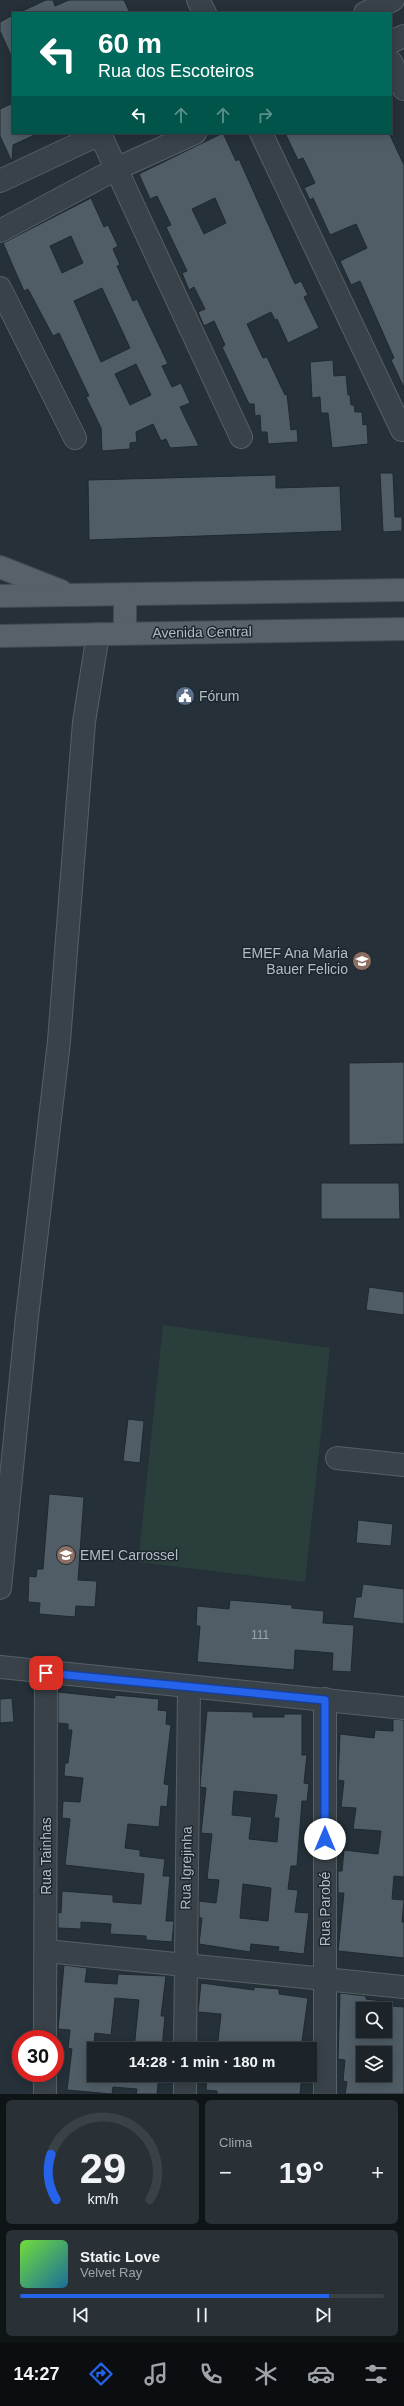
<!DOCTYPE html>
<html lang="pt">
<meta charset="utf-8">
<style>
:root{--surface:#1c242a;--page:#293036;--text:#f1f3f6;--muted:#a0a4a8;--line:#3a4147;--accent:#2563eb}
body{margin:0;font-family:Arial,sans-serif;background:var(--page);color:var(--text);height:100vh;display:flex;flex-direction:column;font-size:15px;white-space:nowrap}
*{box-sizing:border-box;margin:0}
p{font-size:13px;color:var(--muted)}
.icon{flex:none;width:22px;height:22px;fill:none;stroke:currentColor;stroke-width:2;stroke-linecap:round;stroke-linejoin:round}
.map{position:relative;height:2094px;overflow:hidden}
.panel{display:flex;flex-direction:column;gap:6px;padding:6px;background:#0f1417;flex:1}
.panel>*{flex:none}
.guide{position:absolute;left:12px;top:12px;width:380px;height:122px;border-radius:0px;box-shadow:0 2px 10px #0003,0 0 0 1px var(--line);background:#00695c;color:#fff;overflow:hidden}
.buttons{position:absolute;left:356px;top:2002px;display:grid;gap:8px}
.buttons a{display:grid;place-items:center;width:36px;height:36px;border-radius:0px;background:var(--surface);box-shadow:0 2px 10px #0003,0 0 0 1px var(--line);font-size:20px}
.speed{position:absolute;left:12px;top:2030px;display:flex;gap:8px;font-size:20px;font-weight:700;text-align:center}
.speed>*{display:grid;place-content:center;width:52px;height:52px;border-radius:50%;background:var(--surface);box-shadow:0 2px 10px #0003,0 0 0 1px var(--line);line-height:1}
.speed .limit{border:6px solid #d22;background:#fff;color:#111}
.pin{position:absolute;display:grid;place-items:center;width:34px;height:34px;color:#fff;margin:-17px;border-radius:8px;box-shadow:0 2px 6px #0006}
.me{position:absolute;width:44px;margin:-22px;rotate:0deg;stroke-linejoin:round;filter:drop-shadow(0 0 3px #0008)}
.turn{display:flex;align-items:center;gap:14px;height:84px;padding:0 20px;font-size:18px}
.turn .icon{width:52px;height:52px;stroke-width:2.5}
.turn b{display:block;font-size:28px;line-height:34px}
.lanes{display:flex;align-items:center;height:38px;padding:0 20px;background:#0003;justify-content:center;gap:20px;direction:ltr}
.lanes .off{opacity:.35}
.big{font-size:30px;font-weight:700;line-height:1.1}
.panel .widget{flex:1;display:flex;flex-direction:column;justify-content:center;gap:6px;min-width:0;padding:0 14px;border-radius:6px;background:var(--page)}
.panel .dial{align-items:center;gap:0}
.dial svg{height:104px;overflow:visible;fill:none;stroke:var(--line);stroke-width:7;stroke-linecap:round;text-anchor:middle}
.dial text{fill:var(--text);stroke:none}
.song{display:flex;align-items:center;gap:12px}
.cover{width:48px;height:48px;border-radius:6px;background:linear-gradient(135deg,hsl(100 70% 55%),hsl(200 70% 35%))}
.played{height:4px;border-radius:2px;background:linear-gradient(90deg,var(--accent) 85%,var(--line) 85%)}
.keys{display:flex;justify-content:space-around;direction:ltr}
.heat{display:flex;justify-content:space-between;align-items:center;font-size:22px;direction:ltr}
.panel .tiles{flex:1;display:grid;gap:6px;grid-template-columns:1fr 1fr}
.widget:last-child{grid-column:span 2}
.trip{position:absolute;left:87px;top:2042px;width:230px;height:40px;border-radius:0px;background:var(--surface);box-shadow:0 2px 10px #0003,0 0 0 1px var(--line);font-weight:700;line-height:40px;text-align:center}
.tabs{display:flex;height:64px;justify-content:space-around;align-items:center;background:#0b0e11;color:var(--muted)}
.tabs .icon{width:28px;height:28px}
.tabs .current{color:var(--accent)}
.tabs b{font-size:18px;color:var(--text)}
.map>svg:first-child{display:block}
.green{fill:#2a3e3b}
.building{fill:#505d66;stroke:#1f292f;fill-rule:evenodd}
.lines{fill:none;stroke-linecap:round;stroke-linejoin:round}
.minor-casing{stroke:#566066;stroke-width:24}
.major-casing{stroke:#414b51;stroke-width:24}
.minor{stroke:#384248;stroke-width:22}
.major{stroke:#566168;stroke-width:22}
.route-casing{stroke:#184099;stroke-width:10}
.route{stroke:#2563eb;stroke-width:7}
.labels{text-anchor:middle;stroke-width:3;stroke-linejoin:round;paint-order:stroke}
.number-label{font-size:12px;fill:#9aa5ac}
.street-label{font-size:14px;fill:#b3bdc4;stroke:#1d272d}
.poi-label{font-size:14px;fill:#b3bdc4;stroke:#1d272d;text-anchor:start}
</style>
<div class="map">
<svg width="404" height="2094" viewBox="0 0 404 2094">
<rect width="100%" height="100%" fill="#253038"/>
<!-- green -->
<path class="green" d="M163,1325L330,1348L305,1582L138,1562Z"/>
<!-- building -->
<g class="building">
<path d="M46,0H53L55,6L69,0H124L130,13H18Z"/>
<path d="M13,15V60L0,31V22Z"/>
<path d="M13,103V133H39L13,145L12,162L0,136V109Z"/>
<path d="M223,133L236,161L239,159L295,284L301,281L308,295L304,297L319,328L288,343L277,319L275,320L271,312L247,324L263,358L267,357L285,395L287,394L291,430L297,429L298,442L268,444L267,432H261L260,415L255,416L254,404H249L222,347L225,345L214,321L204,326L198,312L205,309L194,287L189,290L182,273L187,271L166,227L171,225L157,196L150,199L139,174ZM215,198L226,223L204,234L192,209Z"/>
<path d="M285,133H389L404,165V388L391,360L394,358L360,281L351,285L340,261L367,248L356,224L330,235L313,198L310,200L304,188L315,183L303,158L298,160Z"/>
<path d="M91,198L104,227L108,225L118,246L113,249L120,265L117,266L133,301L137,299L168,364L162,366L172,387L181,383L190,403L180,407L199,446L170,448L166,439L161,441L153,424L136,432L137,442L130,443V449L102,451L101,428L86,397L89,396L59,333L53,336L28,289L24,291L12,264L3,243ZM71,236L83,263L62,273L50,246ZM102,288L130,348L101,362L74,301ZM136,364L151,395L130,405L115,374Z"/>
<path d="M333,360L334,376L346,375L348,395H350L351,405H354L355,412H362L363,425L367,424L368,444L332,448L328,413H321L320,397L312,398L310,362Z"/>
<path d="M380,473H393L395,517H402V531L383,532Z"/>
<path d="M276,475V488L340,486L342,531L89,540L88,480Z"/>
<path d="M404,1062V1144L349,1145V1063Z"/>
<path d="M321,1183H399L400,1219H321Z"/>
<path d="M369,1287L404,1292V1315L366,1310Z"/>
<path d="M128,1419L144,1421L140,1463L123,1461Z"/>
<path d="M49,1494L84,1497L78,1580L97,1581L95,1607L76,1606L75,1617L39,1614L40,1603L28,1602L29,1576L36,1577L37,1569H43Z"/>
<path d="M358,1520L393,1524L391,1546L356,1543Z"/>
<path d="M363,1584L404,1589V1624L353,1618L356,1597H361Z"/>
<path d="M230,1600L292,1605V1608L324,1611L323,1623L354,1625L351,1672L332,1671L333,1653L295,1650L294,1670L197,1662L200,1626H196L197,1606L229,1609Z"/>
<path d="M58,1692L115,1698V1695L159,1699L158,1710L167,1711L166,1724L171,1725L164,1784L169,1785L167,1807L161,1806L159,1827L128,1824L125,1848L140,1850V1856L165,1859L163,1876H170L166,1921H174L172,1942L146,1940V1936L110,1934L111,1924L81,1922V1929L58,1928V1912L61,1913L62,1891L113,1895V1902L141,1904L144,1874L65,1865L70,1819L62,1818L63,1801L80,1802L83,1778L64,1776L65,1763H68L72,1730H68V1724L58,1723Z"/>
<path d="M12,1698L14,1722L0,1723V1699Z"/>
<path d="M207,1711L253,1712V1717H284V1714H302V1755H307L304,1783L309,1784L307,1801H302L297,1866H291L288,1889L298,1890L295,1912L309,1913L304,1954L278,1951L279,1947L251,1944L250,1952L199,1944L202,1918H199V1901L216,1903L219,1880L207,1879L212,1834L201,1833L206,1788L200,1787L201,1774ZM234,1791L277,1795L274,1818H279L277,1842L249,1839L252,1817L232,1815ZM243,1884L271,1888L268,1921L240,1918Z"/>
<path d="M393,1719L404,1720V1877L394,1876L392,1899L404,1900L402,1922H404V1958L338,1951L344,1893H338V1871H342L344,1850L378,1854L381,1831L353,1829L356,1808L341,1807L344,1781L338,1780L340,1734L374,1738L375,1730L393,1731Z"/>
<path d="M64,1965L87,1968L85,1982L117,1984L118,1974L166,1976L161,2016H165L162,2049H134L139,2000L115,1998L111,2035L95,2033L94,2046V2075H159L157,2094H136L137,2089L113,2087L112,2094L67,2090L72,2049L68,2048L70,2030L58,2029Z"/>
<path d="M201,1983L254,1990V1987L279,1989V1994L308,1998L301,2049H217L221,2014L198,2012Z"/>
<path d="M340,1993L366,1996V1999L382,2001L381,2005L404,2007V2094H345L347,2082L343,2081L345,2060L338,2059ZM363,2009H385V2031H363ZM363,2053H385V2075H363Z"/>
<path d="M207,2075H302L300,2094H217V2091L206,2090Z"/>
</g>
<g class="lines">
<defs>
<g id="minor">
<path d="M198,0L205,13"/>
<path d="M365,13L393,0"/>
<path d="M391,42L404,36"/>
<path d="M391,62L404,89"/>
<path d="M261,133L402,430"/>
<path d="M100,134L241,437"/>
<path d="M0,181L102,133"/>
<path d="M0,231L116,169L195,133"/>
<path d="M0,288L75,438"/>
<path d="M337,1458L404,1465"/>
<path d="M0,1588L27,1317L59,1041L84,722L98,634"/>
<path d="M0,1667L404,1708"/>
<path d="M325,1699V2094"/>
<path d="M46,1951L404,1987"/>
<path d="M45,2039L46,1673"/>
<path d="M185,2049L189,1687"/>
<path d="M45,2094V2073"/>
<path d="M185,2094V2075"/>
</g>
<g id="major">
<path d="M0,567L61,591"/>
<path d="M0,596L404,590"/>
<path d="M125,633V594"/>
<path d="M0,636L404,629"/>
</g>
</defs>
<!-- minor casing -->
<use href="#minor" class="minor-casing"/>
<!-- major casing -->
<use href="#major" class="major-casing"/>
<!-- minor -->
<use href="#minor" class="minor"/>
<!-- major -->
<use href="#major" class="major"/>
</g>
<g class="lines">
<defs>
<path id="route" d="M46,1673L325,1700V1839"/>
</defs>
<!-- route casing -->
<use href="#route" class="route-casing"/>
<!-- route -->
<use href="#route" class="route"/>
</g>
<!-- icons -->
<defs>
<symbol id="civic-disc" viewBox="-11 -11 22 22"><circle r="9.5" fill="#5c6f8a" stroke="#1d272d"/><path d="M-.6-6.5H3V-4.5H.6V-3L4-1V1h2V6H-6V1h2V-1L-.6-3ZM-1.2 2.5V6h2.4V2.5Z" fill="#fff"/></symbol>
<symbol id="school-disc" viewBox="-11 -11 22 22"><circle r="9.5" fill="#8d6e63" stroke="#1d272d"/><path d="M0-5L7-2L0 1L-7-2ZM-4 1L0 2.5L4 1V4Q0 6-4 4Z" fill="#fff"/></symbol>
</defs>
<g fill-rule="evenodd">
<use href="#civic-disc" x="174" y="685" width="22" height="22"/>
<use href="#school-disc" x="351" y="950" width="22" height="22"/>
<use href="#school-disc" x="55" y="1544" width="22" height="22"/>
</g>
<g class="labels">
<!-- number labels -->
<g class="number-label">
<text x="260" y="1639">111</text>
</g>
<!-- street labels -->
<g class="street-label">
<text transform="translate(202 632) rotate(-1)" y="5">Avenida Central</text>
<text transform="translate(46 1856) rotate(-90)" y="5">Rua Tainhas</text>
<text transform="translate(186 1868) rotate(-89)" y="5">Rua Igrejinha</text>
<text transform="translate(325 1909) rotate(-90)" y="5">Rua Parobé</text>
</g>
<!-- poi labels -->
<g class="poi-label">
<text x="199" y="701">Fórum</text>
<text x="348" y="958" text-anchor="end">EMEF Ana Maria<tspan x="348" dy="16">Bauer Felicio</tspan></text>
<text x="80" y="1560">EMEI Carrossel</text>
</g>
</g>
</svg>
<div class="buttons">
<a><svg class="icon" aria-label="search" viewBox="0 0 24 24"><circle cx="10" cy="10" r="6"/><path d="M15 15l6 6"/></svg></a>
<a><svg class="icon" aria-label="layers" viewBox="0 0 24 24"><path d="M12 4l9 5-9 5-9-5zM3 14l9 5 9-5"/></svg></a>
</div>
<div class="speed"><div class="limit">30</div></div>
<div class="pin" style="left:46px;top:1673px;background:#d93025"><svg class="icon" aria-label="arrive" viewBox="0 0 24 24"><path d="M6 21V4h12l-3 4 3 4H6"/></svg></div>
<svg class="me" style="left:325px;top:1839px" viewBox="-20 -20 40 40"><circle r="19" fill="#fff"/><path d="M0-13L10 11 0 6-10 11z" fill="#2563eb"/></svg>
<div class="trip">14:28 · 1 min · 180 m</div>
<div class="guide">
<div class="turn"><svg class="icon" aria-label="left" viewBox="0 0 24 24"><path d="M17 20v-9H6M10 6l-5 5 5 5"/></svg><div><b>60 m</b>Rua dos Escoteiros</div></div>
<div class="lanes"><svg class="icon" aria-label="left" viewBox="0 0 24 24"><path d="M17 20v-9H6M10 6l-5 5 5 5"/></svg><svg class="icon off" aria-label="ahead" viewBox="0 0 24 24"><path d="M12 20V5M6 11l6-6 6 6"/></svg><svg class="icon off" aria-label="ahead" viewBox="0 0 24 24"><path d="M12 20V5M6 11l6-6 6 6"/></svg><svg class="icon off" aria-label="right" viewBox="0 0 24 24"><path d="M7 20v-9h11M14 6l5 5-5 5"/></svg></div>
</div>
</div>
<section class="panel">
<div class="tiles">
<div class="widget dial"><svg viewBox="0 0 100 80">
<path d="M14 69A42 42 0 1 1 86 69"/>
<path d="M14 69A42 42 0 0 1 10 34" stroke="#2563eb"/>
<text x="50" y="56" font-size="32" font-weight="700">29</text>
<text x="50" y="72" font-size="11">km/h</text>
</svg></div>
<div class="widget"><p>Clima</p>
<div class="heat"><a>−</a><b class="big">19°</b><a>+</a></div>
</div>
<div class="widget">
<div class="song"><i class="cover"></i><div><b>Static Love</b><p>Velvet Ray</p></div></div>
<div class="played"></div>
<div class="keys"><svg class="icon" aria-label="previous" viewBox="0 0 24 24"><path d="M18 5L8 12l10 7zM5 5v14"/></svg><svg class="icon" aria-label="pause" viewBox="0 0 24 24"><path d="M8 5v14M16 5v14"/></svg><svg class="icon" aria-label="next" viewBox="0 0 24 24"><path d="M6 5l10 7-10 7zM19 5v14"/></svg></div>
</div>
</div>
</section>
<nav class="tabs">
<b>14:27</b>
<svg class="icon current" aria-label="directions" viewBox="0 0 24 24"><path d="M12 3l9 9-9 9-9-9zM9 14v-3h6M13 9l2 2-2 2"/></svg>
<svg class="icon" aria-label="music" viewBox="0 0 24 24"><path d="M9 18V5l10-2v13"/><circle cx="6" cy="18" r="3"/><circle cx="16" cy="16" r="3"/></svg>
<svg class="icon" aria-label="phone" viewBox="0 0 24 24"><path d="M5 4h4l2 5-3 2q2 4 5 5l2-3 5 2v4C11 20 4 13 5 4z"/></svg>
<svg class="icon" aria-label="climate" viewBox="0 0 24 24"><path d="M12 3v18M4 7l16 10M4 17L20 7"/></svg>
<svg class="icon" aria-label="car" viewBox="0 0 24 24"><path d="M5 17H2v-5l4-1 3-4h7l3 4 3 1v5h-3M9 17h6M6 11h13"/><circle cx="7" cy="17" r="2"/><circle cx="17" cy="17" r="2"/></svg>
<svg class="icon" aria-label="filters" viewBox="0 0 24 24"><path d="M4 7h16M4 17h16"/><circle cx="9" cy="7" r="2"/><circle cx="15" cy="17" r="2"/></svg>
</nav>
